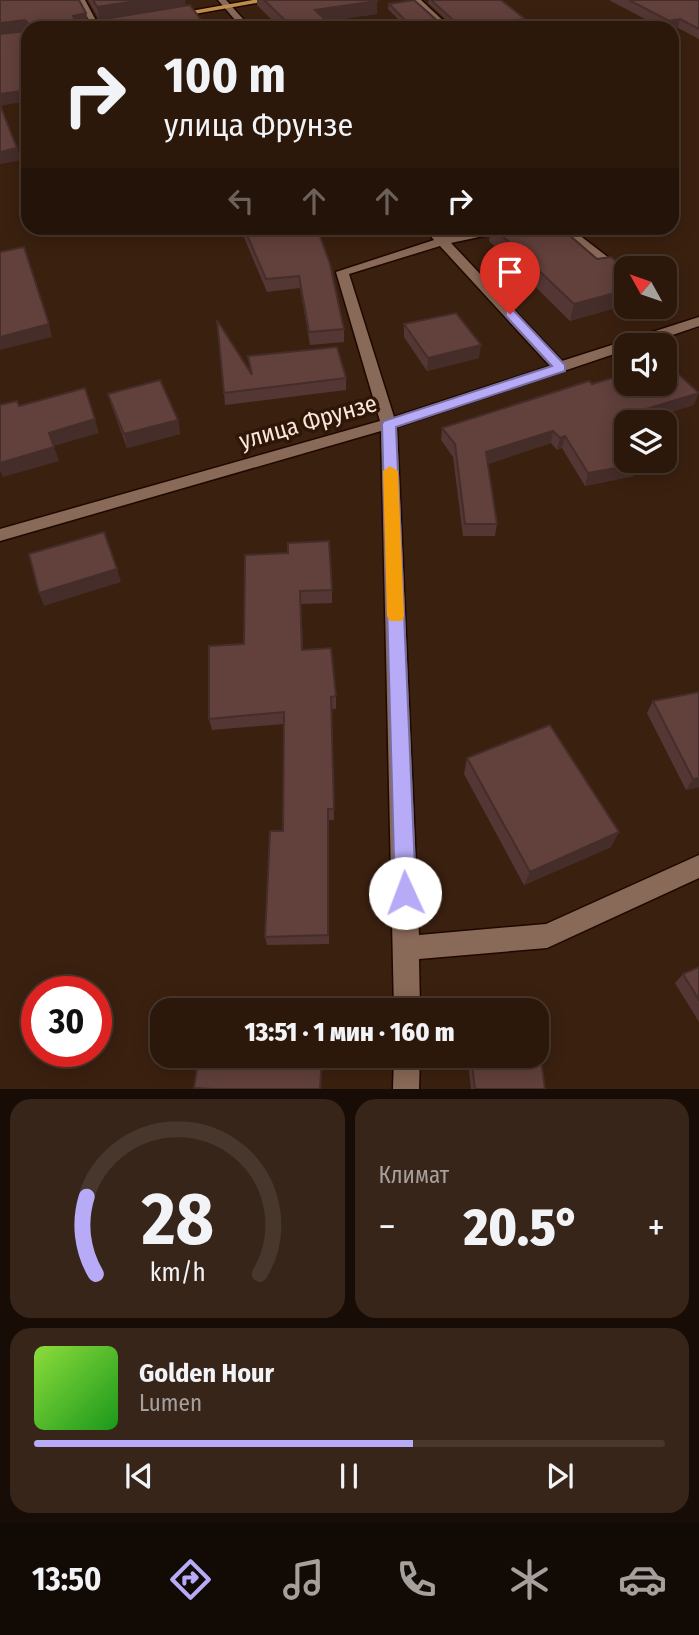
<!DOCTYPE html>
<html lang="ru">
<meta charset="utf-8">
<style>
:root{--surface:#2c180b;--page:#382519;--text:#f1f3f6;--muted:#a6a09d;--line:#48372c;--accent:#b7abf8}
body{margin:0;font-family:"Fira Sans Condensed",sans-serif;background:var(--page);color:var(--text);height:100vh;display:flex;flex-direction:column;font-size:26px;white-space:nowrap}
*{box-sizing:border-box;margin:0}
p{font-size:23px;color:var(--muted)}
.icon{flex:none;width:38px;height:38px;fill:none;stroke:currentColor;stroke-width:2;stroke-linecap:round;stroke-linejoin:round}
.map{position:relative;height:1089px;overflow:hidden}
.details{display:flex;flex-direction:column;gap:10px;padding:10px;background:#180d06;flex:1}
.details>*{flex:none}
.top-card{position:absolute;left:21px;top:21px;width:658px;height:214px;border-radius:21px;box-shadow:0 4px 18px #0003,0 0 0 2px var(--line);background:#2c180b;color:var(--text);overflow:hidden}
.needle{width:46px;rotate:310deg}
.fabs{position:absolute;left:614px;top:256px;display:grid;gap:14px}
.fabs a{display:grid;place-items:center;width:63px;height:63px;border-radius:14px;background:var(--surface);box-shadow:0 4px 18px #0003,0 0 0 2px var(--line);font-size:35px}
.speed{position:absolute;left:21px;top:976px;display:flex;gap:14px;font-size:35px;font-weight:700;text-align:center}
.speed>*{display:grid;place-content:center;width:91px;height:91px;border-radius:50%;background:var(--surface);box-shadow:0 4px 18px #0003,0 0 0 2px var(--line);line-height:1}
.speed .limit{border:10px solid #d22;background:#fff;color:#111}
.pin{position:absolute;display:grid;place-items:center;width:60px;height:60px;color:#fff;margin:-72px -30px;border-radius:50% 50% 50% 0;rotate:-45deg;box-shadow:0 0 7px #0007}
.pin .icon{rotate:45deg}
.me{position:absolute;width:77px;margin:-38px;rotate:358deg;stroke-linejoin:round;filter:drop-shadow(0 0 5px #0008)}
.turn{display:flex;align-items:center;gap:24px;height:147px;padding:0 28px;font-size:32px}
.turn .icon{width:91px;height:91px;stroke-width:2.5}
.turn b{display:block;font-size:49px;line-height:60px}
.lanes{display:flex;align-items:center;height:66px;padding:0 28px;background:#0003;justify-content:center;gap:35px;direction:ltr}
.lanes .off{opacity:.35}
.big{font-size:52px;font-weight:800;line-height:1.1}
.details .widget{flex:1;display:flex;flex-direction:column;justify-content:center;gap:10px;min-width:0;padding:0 24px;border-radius:21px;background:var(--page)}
.details .dial{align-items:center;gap:0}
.dial svg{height:182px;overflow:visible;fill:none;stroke:var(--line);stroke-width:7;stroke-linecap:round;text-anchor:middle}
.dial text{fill:var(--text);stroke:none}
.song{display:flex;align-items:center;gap:21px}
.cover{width:84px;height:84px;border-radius:10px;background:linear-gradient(135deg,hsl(90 70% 55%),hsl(120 70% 35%))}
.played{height:7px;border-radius:4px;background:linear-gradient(90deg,var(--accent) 60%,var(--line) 60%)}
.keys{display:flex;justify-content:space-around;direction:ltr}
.heat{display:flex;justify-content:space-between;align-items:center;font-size:38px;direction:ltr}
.details .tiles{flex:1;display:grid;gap:10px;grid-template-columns:1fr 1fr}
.widget:last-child{grid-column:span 2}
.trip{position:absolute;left:150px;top:998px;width:399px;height:70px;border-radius:21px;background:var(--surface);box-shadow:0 4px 18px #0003,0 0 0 2px var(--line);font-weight:800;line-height:70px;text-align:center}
.menu{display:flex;height:112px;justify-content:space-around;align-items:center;background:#120a04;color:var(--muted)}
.menu .icon{width:49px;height:49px}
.menu .active{color:var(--accent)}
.menu b{font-size:32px;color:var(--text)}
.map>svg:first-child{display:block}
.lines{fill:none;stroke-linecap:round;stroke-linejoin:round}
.minor-casing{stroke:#200800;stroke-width:3}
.major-casing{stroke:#200800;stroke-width:3}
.minor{fill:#896957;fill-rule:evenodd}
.major{fill:#bf8d4c;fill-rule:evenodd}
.wall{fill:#543734}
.shaded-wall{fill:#452d2a}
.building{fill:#62403c;stroke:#452d2a;stroke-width:2}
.route{fill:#b7abf8;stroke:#776fa1;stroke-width:2}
.slow{fill:#f59e0b}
.labels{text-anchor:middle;stroke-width:7;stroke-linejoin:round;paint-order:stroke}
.street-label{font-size:24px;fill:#f9e6dc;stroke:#2f1606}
</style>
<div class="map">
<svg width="699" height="1089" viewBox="0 0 699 1089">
<rect width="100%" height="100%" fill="#3a200f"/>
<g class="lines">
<defs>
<g id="minor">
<path d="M77,0H85L100,28H94Z"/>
<path d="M218,0H226L251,28H242Z"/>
<path d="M412,0H421L451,28H442Z"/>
<path d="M335,24L340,28H331Z"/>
<path d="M424,228H436L445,237L489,228H509L507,231L451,243L562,361L699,317V326L643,345H626V350L397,427L419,935L546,924L699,855V878L547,948L419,959L420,1010H394L381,431L0,541V529L380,421L336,272L434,240ZM440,246L550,366L394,417L349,274Z"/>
<path d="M557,228H570L626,271V281L621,280Z"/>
<path d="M394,1055H420L419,1089H393Z"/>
</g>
<path id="major" d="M253,0H273L172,18L168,15Z"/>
</defs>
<!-- minor casing -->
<use href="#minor" class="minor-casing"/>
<!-- major casing -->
<use href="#major" class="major-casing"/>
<!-- minor -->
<use href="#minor" class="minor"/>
<!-- major -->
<use href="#major" class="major"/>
</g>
<!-- wall -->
<g class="wall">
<path d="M0,0L86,13L88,20H99L88,0H185V6L1,106L17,148L20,160L0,164Z"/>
<path d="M257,0H376L377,1V14L327,21L334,28H280L257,5Z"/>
<path d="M429,0H501L524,24L496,28H407L388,9L389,4L441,24H451L428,3Z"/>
<path d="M609,0H699V39L678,28H662Z"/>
<path d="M240,228H317L344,329V342L310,345L300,288L267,292Z"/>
<path d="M491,228H561L597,259L626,270V305L570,321L489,241Z"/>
<path d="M404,324L479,358L427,371L404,337Z"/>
<path d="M248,356L346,378V390L225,405L224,393L250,372Z"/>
<path d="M592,384L694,405L626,422L634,476L585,486L562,448L557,450L551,443L488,464L497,524L495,536H463L453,457L441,440L442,428Z"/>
<path d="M108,394L178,420L180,434L127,448L112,407Z"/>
<path d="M288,553L332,590V603L301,604L303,650L336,696V709H331L334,820H329V944L267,945L265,937L283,831L284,724L212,730L209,719L244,644Z"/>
<path d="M653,701L699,787L686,790L647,713Z"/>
<path d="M467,758L611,847L524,885L464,774Z"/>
<path d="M699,967V1022L675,983L683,974Z"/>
<path d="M472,1064L545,1089H471L469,1071Z"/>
</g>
<!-- shaded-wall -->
<g class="shaded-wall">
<path d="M142,0H185L186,8L100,22L97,7Z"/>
<path d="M377,1V14L316,23L315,10Z"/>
<path d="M86,13L88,24L75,26L73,16Z"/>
<path d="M525,19L524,24L496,28H451Z"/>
<path d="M680,19L678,28L672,29V28H668L669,21Z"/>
<path d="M25,20L28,30L0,34V23Z"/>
<path d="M28,90V101L0,106V94Z"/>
<path d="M17,148L20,160L0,164V152Z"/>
<path d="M626,290V305L570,321L574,304Z"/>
<path d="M49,324L52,337L0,350V337Z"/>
<path d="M481,345L479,358L427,371L428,358Z"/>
<path d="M699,393L694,405L642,422L646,409Z"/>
<path d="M95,419L99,433L54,446L49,433Z"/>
<path d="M178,420L180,434L127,448L124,434Z"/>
<path d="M553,431L551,443L484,465L486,452Z"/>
<path d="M565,436L562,448L557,450L560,438Z"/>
<path d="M54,447L59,461L3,477L0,471V463Z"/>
<path d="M638,464L634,476L585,486L588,473Z"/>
<path d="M117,569L121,582L44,606L39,593Z"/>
<path d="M699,778V787L686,790L693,779Z"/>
<path d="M619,832L611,847L524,885L530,872Z"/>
<path d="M322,1055H323L321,1089H320Z"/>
</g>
<!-- building -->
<g class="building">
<path d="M0,0H79L86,13L73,16L75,20H98L190,5L207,28H28V90L0,94V34L26,31L28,23L25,20L0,23Z"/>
<path d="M93,0H142L97,7Z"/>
<path d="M264,0H376L377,1L315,10L334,28H293Z"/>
<path d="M414,0L441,24H453V20L431,0H501L525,19L451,28H413L389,4Z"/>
<path d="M629,0H699V29L680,19L669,21Z"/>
<path d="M0,105L17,148L0,152Z"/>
<path d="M244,228H317L330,264L344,329L309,332L299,276L266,279Z"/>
<path d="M494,228H561L597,259L611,257L626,270V290L574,304Z"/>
<path d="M24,247L49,324L0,337V252Z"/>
<path d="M456,313L481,345L428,358L404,324Z"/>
<path d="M217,320L252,375L248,356L337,347L346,378L224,393Z"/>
<path d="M665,362L699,393L646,409L656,422H626V442H624L626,446V460H636L638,464L588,473L565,436L560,438L553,431L486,452L497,524H465L455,444L442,428L589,381L592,384L626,374V383H665Z"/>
<path d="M160,380L178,420L124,434L108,394Z"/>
<path d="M85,388L95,419L49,433L54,447L0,463V405L17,401L19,406Z"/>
<path d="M104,532L117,569L39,593L29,554Z"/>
<path d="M329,541L332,590L300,591L302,650L331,648L336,696L331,697L334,809H328V935L265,937L270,831H283L284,712L209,719V646L244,644L245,555L288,553V543Z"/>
<path d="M699,692V778L693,779L653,701Z"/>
<path d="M550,725L619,832L530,872L467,758Z"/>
<path d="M699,967V1000L683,974Z"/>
<path d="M199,1055H322L320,1089H213L194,1088Z"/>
<path d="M541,1060L545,1089H475L472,1064Z"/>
</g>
<!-- route -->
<path class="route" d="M510,310L514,311L565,365V371L396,427L416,893L413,900L405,903L398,900L395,893L382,424L384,421L552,366L506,316V311Z"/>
<!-- slow -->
<path class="slow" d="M390,466L398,471L404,616L402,621H390L387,616L383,471Z"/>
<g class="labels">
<!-- street labels -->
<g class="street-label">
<text transform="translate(308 422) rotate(-16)" y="8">улица Фрунзе</text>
</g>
</g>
</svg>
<div class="fabs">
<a><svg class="needle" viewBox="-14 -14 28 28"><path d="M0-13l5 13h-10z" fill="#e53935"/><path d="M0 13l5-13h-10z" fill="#a6a09d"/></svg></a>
<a><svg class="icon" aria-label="sound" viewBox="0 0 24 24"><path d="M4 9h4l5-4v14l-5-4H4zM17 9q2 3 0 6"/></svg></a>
<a><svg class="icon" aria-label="layers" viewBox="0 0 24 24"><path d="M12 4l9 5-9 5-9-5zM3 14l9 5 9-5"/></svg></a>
</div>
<div class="speed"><div class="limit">30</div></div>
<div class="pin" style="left:510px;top:314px;background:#d93025"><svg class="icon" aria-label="arrive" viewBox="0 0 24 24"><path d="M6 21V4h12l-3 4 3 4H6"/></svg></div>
<svg class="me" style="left:405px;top:893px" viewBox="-20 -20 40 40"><circle r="19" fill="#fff"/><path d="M0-13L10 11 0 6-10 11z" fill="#b7abf8"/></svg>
<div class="trip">13:51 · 1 мин · 160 m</div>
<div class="top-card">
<div class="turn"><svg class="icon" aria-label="right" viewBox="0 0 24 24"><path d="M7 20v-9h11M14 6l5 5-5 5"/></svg><div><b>100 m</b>улица Фрунзе</div></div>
<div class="lanes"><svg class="icon off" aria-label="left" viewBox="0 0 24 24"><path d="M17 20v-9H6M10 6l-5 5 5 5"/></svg><svg class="icon off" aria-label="ahead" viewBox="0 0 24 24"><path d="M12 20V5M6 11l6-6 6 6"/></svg><svg class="icon off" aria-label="ahead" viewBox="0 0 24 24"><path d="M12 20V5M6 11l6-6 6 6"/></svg><svg class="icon" aria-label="right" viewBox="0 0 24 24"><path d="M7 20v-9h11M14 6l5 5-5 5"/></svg></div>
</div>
</div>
<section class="details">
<div class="tiles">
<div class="widget dial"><svg viewBox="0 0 100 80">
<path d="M14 69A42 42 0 1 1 86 69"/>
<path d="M14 69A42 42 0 0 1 10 35" stroke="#b7abf8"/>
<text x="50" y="56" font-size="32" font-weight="700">28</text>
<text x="50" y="72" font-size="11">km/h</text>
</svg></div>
<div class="widget"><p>Климат</p>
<div class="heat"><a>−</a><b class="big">20.5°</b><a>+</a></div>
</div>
<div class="widget">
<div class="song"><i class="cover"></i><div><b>Golden Hour</b><p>Lumen</p></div></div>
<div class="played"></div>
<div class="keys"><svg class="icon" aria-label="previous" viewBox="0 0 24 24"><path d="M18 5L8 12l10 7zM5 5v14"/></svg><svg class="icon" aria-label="pause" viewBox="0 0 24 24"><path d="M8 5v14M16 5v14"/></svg><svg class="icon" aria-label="next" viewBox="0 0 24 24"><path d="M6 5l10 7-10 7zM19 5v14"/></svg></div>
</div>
</div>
</section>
<nav class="menu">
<b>13:50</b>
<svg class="icon active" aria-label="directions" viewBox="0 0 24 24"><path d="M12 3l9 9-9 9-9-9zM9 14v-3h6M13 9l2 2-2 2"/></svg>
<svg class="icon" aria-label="music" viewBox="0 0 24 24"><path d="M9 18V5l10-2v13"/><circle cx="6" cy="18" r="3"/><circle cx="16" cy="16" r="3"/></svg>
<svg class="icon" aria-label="phone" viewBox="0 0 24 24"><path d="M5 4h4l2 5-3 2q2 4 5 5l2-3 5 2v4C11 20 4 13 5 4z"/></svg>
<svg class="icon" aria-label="climate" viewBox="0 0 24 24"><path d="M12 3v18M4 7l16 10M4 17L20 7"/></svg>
<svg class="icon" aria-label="car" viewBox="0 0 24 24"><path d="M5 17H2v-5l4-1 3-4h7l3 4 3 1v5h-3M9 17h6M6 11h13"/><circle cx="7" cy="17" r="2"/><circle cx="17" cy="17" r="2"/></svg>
</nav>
